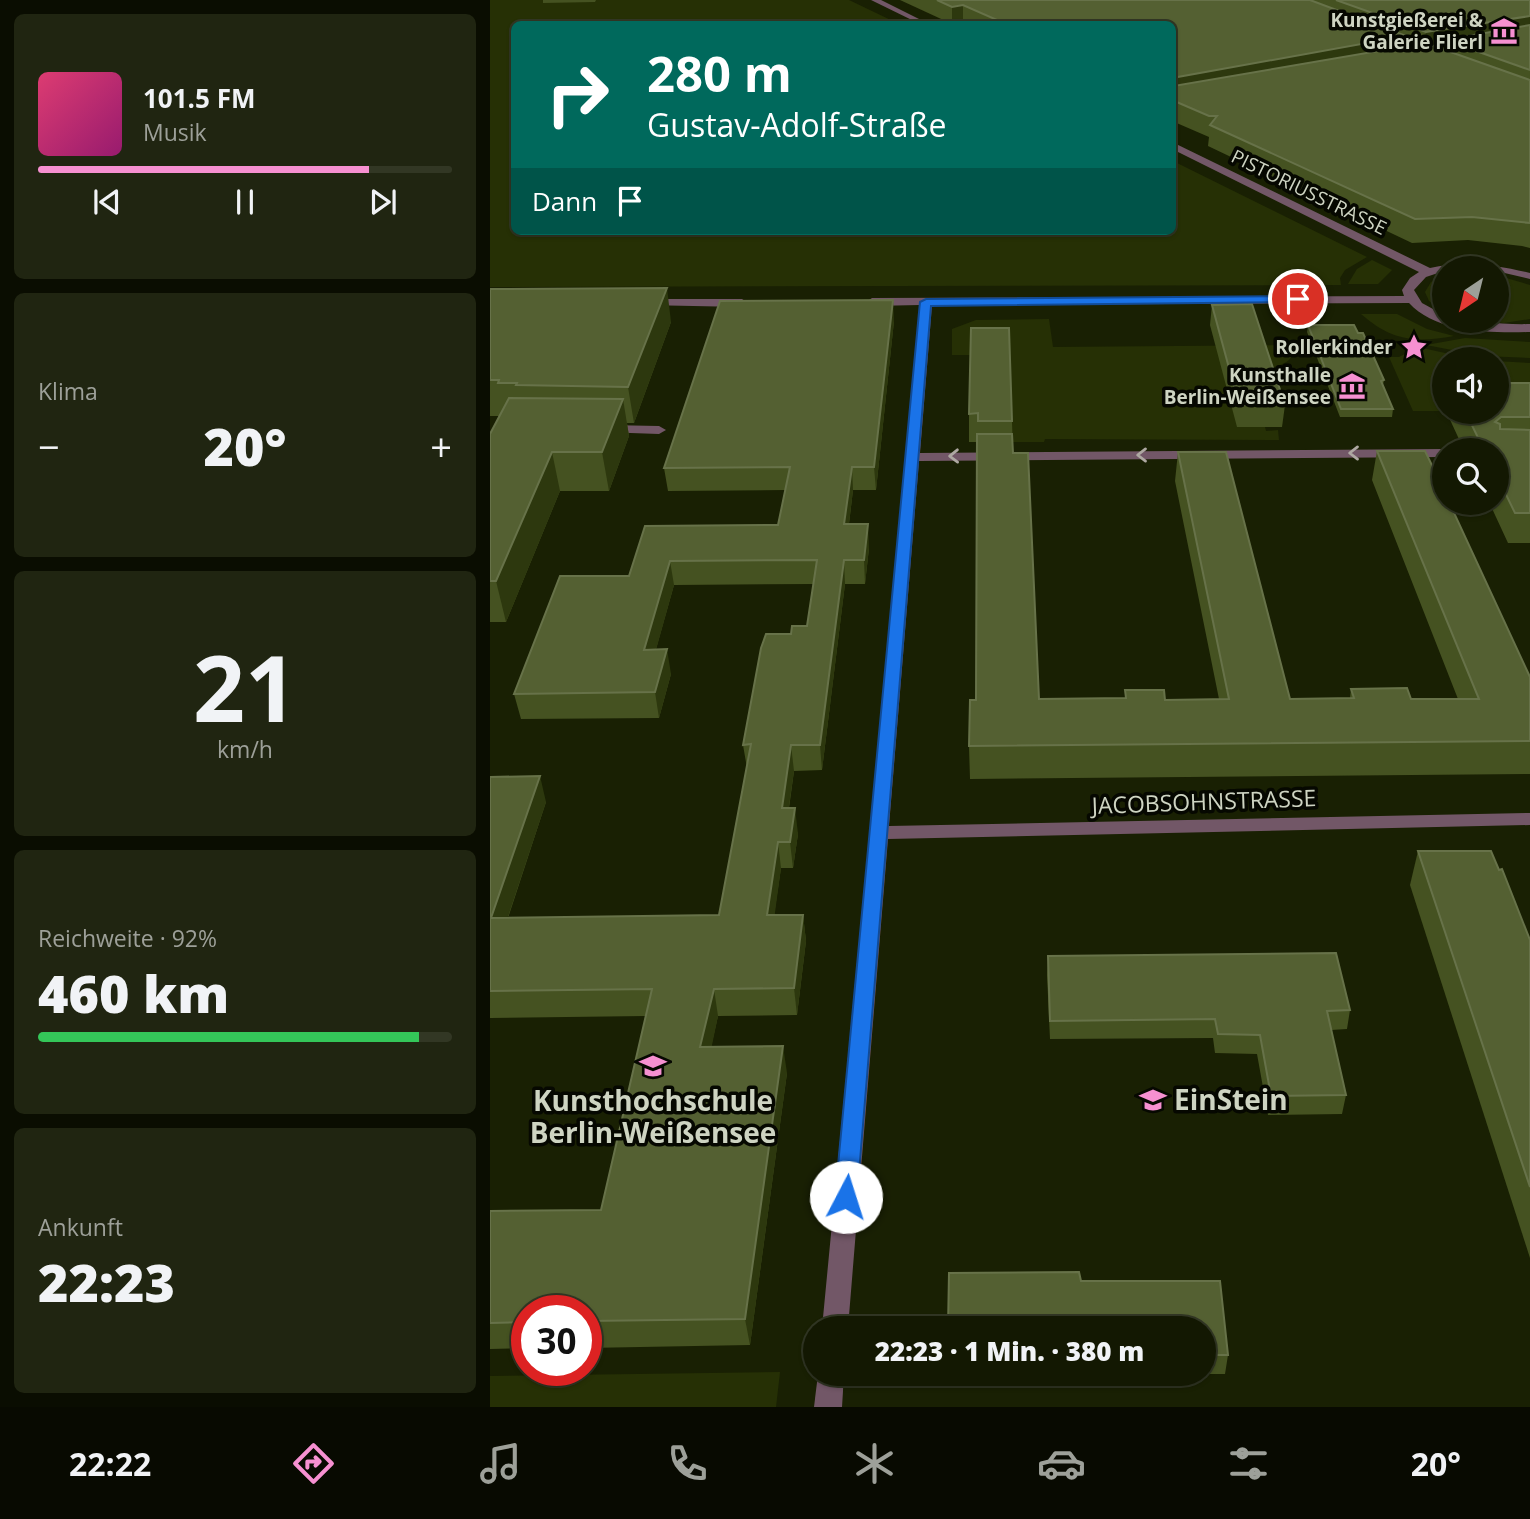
<!DOCTYPE html>
<html lang="de">
<meta charset="utf-8">
<style>
:root{--surface:#131802;--page:#202511;--text:#f1f3f6;--muted:#9da099;--line:#323724;--accent:#f690d1}
body{margin:0;font-family:"Open Sans",sans-serif;background:var(--page);color:var(--text);height:100vh;display:flex;flex-direction:column;font-size:26px;white-space:nowrap}
*{box-sizing:border-box;margin:0}
p{font-size:23px;color:var(--muted)}
.icon{flex:none;width:38px;height:38px;fill:none;stroke:currentColor;stroke-width:2;stroke-linecap:round;stroke-linejoin:round}
.map{position:relative;flex:1;overflow:hidden}
.side{display:flex;flex-direction:column;gap:14px;padding:14px;background:#0a0d01;width:490px}
.side>*{flex:none}
.banner{position:absolute;left:21px;top:21px;width:665px;height:214px;border-radius:10px;box-shadow:0 2px 5px #0004,0 0 0 2px var(--line);background:#00695c;color:#fff;overflow:hidden}
.needle{width:46px;rotate:215deg}
.fabs{position:absolute;left:942px;top:256px;display:grid;gap:14px}
.fabs a{display:grid;place-items:center;width:77px;height:77px;border-radius:50%;background:var(--surface);box-shadow:0 2px 5px #0004,0 0 0 2px var(--line);font-size:35px}
.speed{position:absolute;left:21px;top:1295px;display:flex;gap:14px;font-size:35px;font-weight:700;text-align:center}
.speed>*{display:grid;place-content:center;width:91px;height:91px;border-radius:50%;background:var(--surface);box-shadow:0 2px 5px #0004,0 0 0 2px var(--line);line-height:1}
.speed .limit{border:10px solid #d22;background:#fff;color:#111}
.pin{position:absolute;display:grid;place-items:center;width:60px;height:60px;color:#fff;margin:-30px;border:4px solid #fff;border-radius:50%;box-shadow:0 2px 7px #0007}
.me{position:absolute;width:77px;margin:-38px;rotate:5deg;stroke-linejoin:round;filter:drop-shadow(0 0 5px #0008)}
.turn{display:flex;align-items:center;gap:24px;height:147px;padding:0 21px;font-size:32px}
.turn .icon{width:91px;height:91px;stroke-width:2.5}
.turn b{display:block;font-size:49px;line-height:60px}
.then{display:flex;align-items:center;height:66px;padding:0 21px;background:#0003;gap:14px;font-size:26px}
.big{font-size:52px;font-weight:800;line-height:1.1}
.side .card{flex:1;display:flex;flex-direction:column;justify-content:center;gap:10px;min-width:0;padding:0 24px;border-radius:10px;background:var(--page)}
.side .dial{align-items:center;gap:0}
.dial b{font-size:91px;line-height:1}
.song{display:flex;align-items:center;gap:21px}
.cover{width:84px;height:84px;border-radius:10px;background:linear-gradient(135deg,hsl(340 70% 55%),hsl(320 70% 35%))}
.played{height:7px;border-radius:4px;background:linear-gradient(90deg,var(--accent) 80%,var(--line) 80%)}
.keys{display:flex;justify-content:space-around;direction:ltr}
.heat{display:flex;justify-content:space-between;align-items:center;font-size:38px;direction:ltr}
.charge{height:10px;border-radius:5px;background:linear-gradient(90deg,#34c759 92%,var(--line) 0)}
.trip{position:absolute;left:313px;top:1316px;width:413px;height:70px;border-radius:35px;background:var(--surface);box-shadow:0 2px 5px #0004,0 0 0 2px var(--line);font-weight:800;line-height:70px;text-align:center}
.tab-bar{display:flex;height:112px;justify-content:space-around;align-items:center;background:#080a01;color:var(--muted)}
.tab-bar .icon{width:49px;height:49px}
.tab-bar .on{color:var(--accent)}
.tab-bar b{font-size:32px;color:var(--text)}
main{display:flex;flex:1;min-height:0}
.map>svg:first-child{display:block}
.green{fill:#263005}
.lines{fill:none;stroke-linecap:round;stroke-linejoin:round}
.minor{fill:#725767;fill-rule:evenodd}
.wall{fill:#455221}
.shaded-wall{fill:#2d380e}
.building{fill:#546032;stroke:#677249;stroke-width:2}
.oneway{stroke:#aea8a2}
.route{fill:#1a73e8;stroke:#114b97;stroke-width:2}
.labels{text-anchor:middle;stroke-width:7;stroke-linejoin:round;paint-order:stroke}
.far-poi-label{font-size:19px;font-weight:bold;fill:#ced4c2;stroke:#060801;text-anchor:end}
.far-street-label{font-size:19px;fill:#ced4c2;stroke:#060801}
.street-label{font-size:23px;fill:#ced4c2;stroke:#060801}
.near-poi-label{font-size:28px;font-weight:bold;fill:#ced4c2;stroke:#060801;text-anchor:start}
</style>
<main>
<section class="side">
<div class="card">
<div class="song"><i class="cover"></i><div><b>101.5 FM</b><p>Musik</p></div></div>
<div class="played"></div>
<div class="keys"><svg class="icon" aria-label="previous" viewBox="0 0 24 24"><path d="M18 5L8 12l10 7zM5 5v14"/></svg><svg class="icon" aria-label="pause" viewBox="0 0 24 24"><path d="M8 5v14M16 5v14"/></svg><svg class="icon" aria-label="next" viewBox="0 0 24 24"><path d="M6 5l10 7-10 7zM19 5v14"/></svg></div>
</div>
<div class="card"><p>Klima</p>
<div class="heat"><a>−</a><b class="big">20°</b><a>+</a></div>
</div>
<div class="card dial"><b>21</b><p>km/h</p></div>
<div class="card"><p>Reichweite · 92%</p><b class="big">460 km</b><div class="charge"></div></div>
<div class="card"><p>Ankunft</p><b class="big">22:23</b></div>
</section>
<div class="map">
<svg width="1040" height="1407" viewBox="0 0 1040 1407">
<rect width="100%" height="100%" fill="#192003"/>
<!-- green -->
<g class="green">
<path d="M0,0H359L409,24H24V231H682L683,161L877,257L855,270L850,278L851,285L0,287Z"/>
<path d="M882,260L902,270L888,284H858L867,269Z"/>
<path d="M1006,275L1040,285V319L1014,323L985,320H1006Z"/>
<path d="M954,277V311L939,301L935,292L941,282Z"/>
<path d="M871,314H907L937,329L964,336C925,343 902,341 871,314Z"/>
<path d="M559,319L563,347L802,345C807,362 790,365 777,369L775,427L776,431L788,430L789,440L555,439L554,442H522L519,355H462V329L486,320Z"/>
<path d="M975,338L1040,342V358L993,356L936,345Z"/>
<path d="M928,347L982,359H954V411H923L899,357H909Z"/>
<path d="M1006,361L1040,363V411H1006Z"/>
<path d="M290,1372L286,1407H0V1376Z"/>
</g>
<g class="lines">
<!-- minor -->
<g class="minor">
<path d="M381,0H391L439,24H430Z"/>
<path d="M682,142L940,268C973,260 1007,265 1040,273V279L1006,271V268H954V271L936,277L924,290L932,303L954,315V320C983,320 1011,325 1040,324V332C1002,333 946,333 919,303L442,305L430,453L954,449L958,450H954V457L429,461L399,826L1040,813V825L398,839L358,1328H332L430,305L382,306L376,302L382,298L914,296L912,290L920,278L929,272L682,149Z"/>
<path d="M158,299H252L258,303L252,307L154,305L152,303Z"/>
<path d="M117,425L169,426L176,430L169,434L112,432V426Z"/>
<path d="M328,1374H354L352,1407H324Z"/>
</g>
</g>
<!-- wall -->
<g class="wall">
<path d="M53,0H106L105,2L53,3Z"/>
<path d="M410,0H1040V248L1032,246L978,240L922,243L718,146L719,137L682,121V24H476L473,23L462,24Z"/>
<path d="M0,289L181,322L144,423H137L139,436L119,491H70L16,622H0V434L9,416H0Z"/>
<path d="M722,305L795,405L792,427H747L720,325Z"/>
<path d="M404,321L386,490H363L359,524L379,548L375,584H355L332,770L304,771L299,808L308,834L303,868H291L284,915H313L316,941L307,1015L228,1016L221,1047L297,1073L260,1345L96,1348V1311H37V1348L0,1349V1211L111,1210L156,1016L0,1018V777L56,802L18,918L229,915L257,768L253,745L301,634L317,626L323,584L184,585L166,649L181,674L169,718L31,719L24,694L139,576L288,525L295,490L178,491L174,468Z"/>
<path d="M818,325L868,333L894,380L893,385L903,409L902,417H850L817,332Z"/>
<path d="M519,328L523,453L549,699L635,698V690L675,700L729,699L685,481L688,452L800,699L860,698L861,689L921,699H968L882,480L887,451L1040,677V774L480,779L479,746L486,700L487,442H479V414Z"/>
<path d="M1040,383V543H1018L999,502H1006V450H974L956,411H1006Z"/>
<path d="M928,851L1009,870L1040,940V1258L920,885Z"/>
<path d="M558,956L860,1010L857,1029L841,1030L856,1095L852,1114L778,1115L767,1054L725,1053L723,1038L560,1039L557,975Z"/>
<path d="M589,1272L591,1281H730L738,1355L735,1374H714V1328H458L459,1273Z"/>
</g>
<!-- shaded-wall -->
<g class="shaded-wall">
<path d="M473,5V23L462,24V7Z"/>
<path d="M1040,16V34L955,40L954,48L933,51L936,32Z"/>
<path d="M916,36L913,55L682,97V78Z"/>
<path d="M177,288L181,322L144,423L138,387Z"/>
<path d="M403,300L404,321L386,490L384,467Z"/>
<path d="M133,399L139,436L119,491L112,452Z"/>
<path d="M62,452L70,491L16,622L6,581Z"/>
<path d="M362,467L363,490L356,548L354,524Z"/>
<path d="M378,524L379,548L375,584L374,560Z"/>
<path d="M354,560L355,584L332,770L330,745Z"/>
<path d="M180,561L184,585L159,675L154,650Z"/>
<path d="M177,649L181,674L169,718L165,692Z"/>
<path d="M301,745L304,771L295,834L292,808Z"/>
<path d="M50,776L56,802L9,944L1,918Z"/>
<path d="M305,808L308,834L303,868L300,842Z"/>
<path d="M288,842L291,868L281,942L277,915Z"/>
<path d="M313,915L316,941L307,1015L304,988Z"/>
<path d="M224,989L228,1016L216,1074L210,1047Z"/>
<path d="M293,1046L297,1073L260,1345L255,1319Z"/>
</g>
<!-- building -->
<g class="building">
<path d="M447,0H820L916,36L682,78V24H516L473,5L462,7Z"/>
<path d="M846,0H1040V16L936,32Z"/>
<path d="M1040,25V70L955,40Z"/>
<path d="M935,43L1040,80V223L982,217L925,219L720,125L727,116H719L682,100V83L684,86Z"/>
<path d="M177,288L138,387L26,385L27,383H8L9,380H0V289Z"/>
<path d="M403,300L384,467H362L354,524H378L374,560H354L330,745H301L292,808H305L300,842H288L277,915H313L304,988L224,989L210,1047L293,1046L255,1319L96,1321V1311H37V1322L0,1323V1211L111,1210L162,989L0,991V777L50,776L1,918L229,915L261,744L253,745L271,648L276,634H301L302,626H317L327,560L180,561L154,650L177,649L165,692L24,694L70,576H139L155,526L288,525L300,467L174,468L230,301Z"/>
<path d="M762,304L795,405H749L722,305Z"/>
<path d="M818,325H864L868,333H873L894,380L891,381L903,409H851Z"/>
<path d="M481,328H519L522,421H488V413L479,414Z"/>
<path d="M1006,383H1040V417H1011L1005,422L1010,424V429L1040,430V513H1025L1006,474V450H994L975,411H1006Z"/>
<path d="M19,398L133,399L112,452H62L6,581H0V434Z"/>
<path d="M487,434H522L523,453H538L549,699L636,698L635,690H674L675,700L739,699L688,452H736L800,699L864,698L861,689L917,688L921,699H989L887,451H935L954,490V502H959L1040,677V741L479,746L480,700H486Z"/>
<path d="M928,851H1001L1009,870L1012,869L1040,940V1187Z"/>
<path d="M846,953L860,1010L837,1011L856,1095L781,1096L770,1035L728,1034L725,1019L560,1021L558,956Z"/>
<path d="M589,1272L591,1281H730L738,1355H714V1328H458L459,1273Z"/>
</g>
<!-- one-way arrows -->
<defs><path id="oneway-chevron" d="M-2-3.5L2.5 0L-2 3.5" fill="none" stroke-width="1.6" stroke-linecap="round" stroke-linejoin="round" transform="scale(1.75)"/></defs>
<g class="oneway">
<use href="#oneway-chevron" transform="translate(864 453) rotate(180)"/>
<use href="#oneway-chevron" transform="translate(652 455) rotate(180)"/>
<use href="#oneway-chevron" transform="translate(464 456) rotate(179)"/>
</g>
<!-- route -->
<path class="route" d="M808,296L812,297V302L441,306L367,1197L364,1204L356,1206L348,1204L345,1197L430,302L436,299Z"/>
<!-- icons -->
<defs>
<symbol id="museum-bare" viewBox="-9 -9 18 18"><path d="M0-6L6-3V-2H-6V-3ZM-5-1h2V3h-2ZM-1-1h2V3h-2ZM3-1h2V3H3ZM-6 4H6V6H-6Z" fill="#f690d1" stroke="#060801" stroke-width="2.5" paint-order="stroke"/></symbol>
<symbol id="sight-bare" viewBox="-9 -9 18 18"><path d="M0-6L1.8-2.2L6-1.7L2.9 1.2L3.7 5.4L0 3.3L-3.7 5.4L-2.9 1.2L-6-1.7L-1.8-2.2Z" fill="#f690d1" stroke="#060801" stroke-width="2.5" paint-order="stroke"/></symbol>
<symbol id="university-bare" viewBox="-9 -9 18 18"><path d="M0-5L7-2L0 1L-7-2ZM-4 1L0 2.5L4 1V4Q0 6-4 4Z" fill="#f690d1" stroke="#060801" stroke-width="2.5" paint-order="stroke"/></symbol>
<symbol id="school-bare" viewBox="-9 -9 18 18"><path d="M0-5L7-2L0 1L-7-2ZM-4 1L0 2.5L4 1V4Q0 6-4 4Z" fill="#f690d1" stroke="#060801" stroke-width="2.5" paint-order="stroke"/></symbol>
</defs>
<g fill-rule="evenodd">
<use href="#museum-bare" x="995" y="12" width="38" height="38"/>
<use href="#sight-bare" x="905" y="328" width="38" height="38"/>
<use href="#museum-bare" x="843" y="367" width="38" height="38"/>
<use href="#university-bare" x="144" y="1047" width="38" height="38"/>
<use href="#school-bare" x="644" y="1081" width="38" height="38"/>
</g>
<g class="labels">
<!-- far-poi labels -->
<g class="far-poi-label">
<text x="993" y="27">Kunstgießerei &amp;<tspan x="993" dy="22">Galerie Flierl</tspan></text>
<text x="903" y="354">Rollerkinder</text>
<text x="841" y="382">Kunsthalle<tspan x="841" dy="22">Berlin-Weißensee</tspan></text>
</g>
<!-- far-street labels -->
<g class="far-street-label">
<text transform="translate(819 192) rotate(26)" y="7">PISTORIUSSTRASSE</text>
</g>
<!-- street labels -->
<g class="street-label">
<text transform="translate(714 802) rotate(-2)" y="8">JACOBSOHNSTRASSE</text>
</g>
<!-- near-poi labels -->
<g class="near-poi-label">
<text x="684" y="1110">EinStein</text>
<text x="163" y="1111" text-anchor="middle">Kunsthochschule<tspan x="163" dy="32">Berlin-Weißensee</tspan></text>
</g>
</g>
</svg>
<div class="fabs">
<a><svg class="needle" viewBox="-14 -14 28 28"><path d="M0-13l5 13h-10z" fill="#e53935"/><path d="M0 13l5-13h-10z" fill="#9da099"/></svg></a>
<a><svg class="icon" aria-label="sound" viewBox="0 0 24 24"><path d="M4 9h4l5-4v14l-5-4H4zM17 9q2 3 0 6"/></svg></a>
<a><svg class="icon" aria-label="search" viewBox="0 0 24 24"><circle cx="10" cy="10" r="6"/><path d="M15 15l6 6"/></svg></a>
</div>
<div class="speed"><div class="limit">30</div></div>
<div class="pin" style="left:808px;top:299px;background:#d93025"><svg class="icon" aria-label="arrive" viewBox="0 0 24 24"><path d="M6 21V4h12l-3 4 3 4H6"/></svg></div>
<svg class="me" style="left:356px;top:1197px" viewBox="-20 -20 40 40"><circle r="19" fill="#fff"/><path d="M0-13L10 11 0 6-10 11z" fill="#1a73e8"/></svg>
<div class="trip">22:23 · 1 Min. · 380 m</div>
<div class="banner">
<div class="turn"><svg class="icon" aria-label="right" viewBox="0 0 24 24"><path d="M7 20v-9h11M14 6l5 5-5 5"/></svg><div><b>280 m</b>Gustav-Adolf-Straße</div></div>
<div class="then">Dann<svg class="icon" aria-label="arrive" viewBox="0 0 24 24"><path d="M6 21V4h12l-3 4 3 4H6"/></svg></div>
</div>
</div>
</main>
<nav class="tab-bar">
<b>22:22</b>
<svg class="icon on" aria-label="directions" viewBox="0 0 24 24"><path d="M12 3l9 9-9 9-9-9zM9 14v-3h6M13 9l2 2-2 2"/></svg>
<svg class="icon" aria-label="music" viewBox="0 0 24 24"><path d="M9 18V5l10-2v13"/><circle cx="6" cy="18" r="3"/><circle cx="16" cy="16" r="3"/></svg>
<svg class="icon" aria-label="phone" viewBox="0 0 24 24"><path d="M5 4h4l2 5-3 2q2 4 5 5l2-3 5 2v4C11 20 4 13 5 4z"/></svg>
<svg class="icon" aria-label="climate" viewBox="0 0 24 24"><path d="M12 3v18M4 7l16 10M4 17L20 7"/></svg>
<svg class="icon" aria-label="car" viewBox="0 0 24 24"><path d="M5 17H2v-5l4-1 3-4h7l3 4 3 1v5h-3M9 17h6M6 11h13"/><circle cx="7" cy="17" r="2"/><circle cx="17" cy="17" r="2"/></svg>
<svg class="icon" aria-label="filters" viewBox="0 0 24 24"><path d="M4 7h16M4 17h16"/><circle cx="9" cy="7" r="2"/><circle cx="15" cy="17" r="2"/></svg>
<b>20°</b>
</nav>
